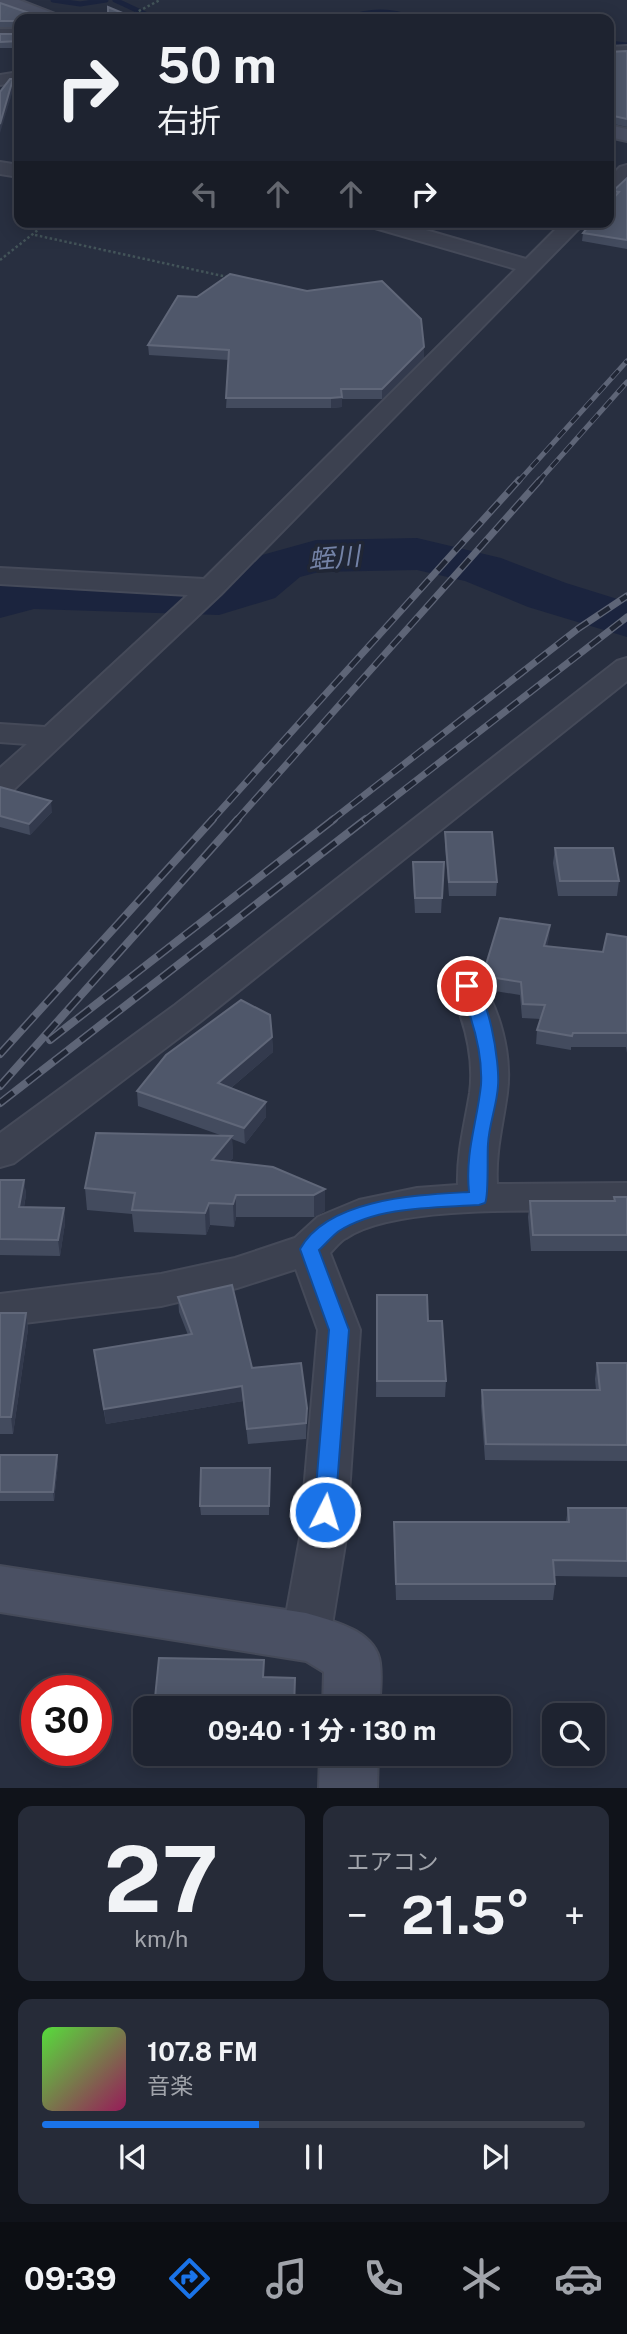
<!DOCTYPE html>
<html lang="ja">
<meta charset="utf-8">
<style>
:root{--surface:#1e2330;--page:#262b38;--text:#f1f3f6;--muted:#a1a4ab;--line:#3c404c;--accent:#1a73e8}
body{margin:0;font-family:"Public Sans","Noto Sans JP",sans-serif;background:var(--page);color:var(--text);height:100vh;display:flex;flex-direction:column;font-size:26px;white-space:nowrap}
*{box-sizing:border-box;margin:0}
p{font-size:23px;color:var(--muted)}
.icon{flex:none;width:38px;height:38px;fill:none;stroke:currentColor;stroke-width:2;stroke-linecap:round;stroke-linejoin:round}
.map{position:relative;height:1788px;overflow:hidden}
.side{display:flex;flex-direction:column;gap:18px;padding:18px;background:#10131a;flex:1}
.side>*{flex:none}
.guide{position:absolute;left:14px;top:14px;width:600px;height:214px;border-radius:14px;box-shadow:0 4px 18px #0003,0 0 0 2px var(--line);background:#1e2330;color:var(--text);overflow:hidden}
.tools{position:absolute;left:542px;top:1703px;display:grid;gap:14px}
.tools a{display:grid;place-items:center;width:63px;height:63px;border-radius:14px;background:var(--surface);box-shadow:0 4px 18px #0003,0 0 0 2px var(--line);font-size:35px}
.speed{position:absolute;left:21px;top:1675px;display:flex;gap:14px;font-size:35px;font-weight:700;text-align:center}
.speed>*{display:grid;place-content:center;width:91px;height:91px;border-radius:50%;background:var(--surface);box-shadow:0 4px 18px #0003,0 0 0 2px var(--line);line-height:1}
.speed .limit{border:10px solid #d22;background:#fff;color:#111}
.pin{position:absolute;display:grid;place-items:center;width:60px;height:60px;color:#fff;margin:-30px;border:4px solid #fff;border-radius:50%;box-shadow:0 2px 7px #0007}
.me{position:absolute;width:77px;margin:-38px;rotate:5deg;stroke-linejoin:round;filter:drop-shadow(0 0 5px #0008)}
.turn{display:flex;align-items:center;gap:24px;height:147px;padding:0 28px;font-size:32px}
.turn .icon{width:91px;height:91px;stroke-width:2.5}
.turn b{display:block;font-size:49px;line-height:60px}
.lanes{display:flex;align-items:center;height:66px;padding:0 28px;background:#0003;justify-content:center;gap:35px;direction:ltr}
.lanes .off{opacity:.35}
.big{font-size:52px;font-weight:700;line-height:1.1}
.side .tile{flex:1;display:flex;flex-direction:column;justify-content:center;gap:10px;min-width:0;padding:0 24px;border-radius:14px;background:var(--page)}
.side .dial{align-items:center;gap:0}
.dial b{font-size:91px;line-height:1}
.song{display:flex;align-items:center;gap:21px}
.cover{width:84px;height:84px;border-radius:10px;background:linear-gradient(135deg,hsl(110 70% 55%),hsl(330 70% 35%))}
.played{height:7px;border-radius:4px;background:linear-gradient(90deg,var(--accent) 40%,var(--line) 40%)}
.keys{display:flex;justify-content:space-around;direction:ltr}
.heat{display:flex;justify-content:space-between;align-items:center;font-size:38px;direction:ltr}
.side .tiles{flex:1;display:grid;gap:18px;grid-template-columns:1fr 1fr}
.tile:last-child{grid-column:span 2}
.trip{position:absolute;left:133px;top:1696px;width:378px;height:70px;border-radius:14px;background:var(--surface);box-shadow:0 4px 18px #0003,0 0 0 2px var(--line);font-weight:700;line-height:70px;text-align:center}
.dock{display:flex;height:112px;justify-content:space-around;align-items:center;background:#0c0e13;color:var(--muted)}
.dock .icon{width:49px;height:49px}
.dock .active{color:var(--accent)}
.dock b{font-size:32px;color:var(--text)}
.map>svg:first-child{display:block}
.lines{fill:none;stroke-linecap:round;stroke-linejoin:round}
.stream{stroke:#1b243e;stroke-width:5}
.river{fill:#1b243e;fill-rule:evenodd}
.street-casing{stroke:#454a59;stroke-width:4}
.secondary-casing{stroke:#454a59;stroke-width:4}
.path{stroke:#435459;stroke-width:2.5;stroke-dasharray:2.5 2.5;stroke-linecap:butt}
.street{fill:#3c4150;fill-rule:evenodd}
.secondary{fill:#4a5063;fill-rule:evenodd}
.rail-far2-casing{stroke:#5e6577;stroke-width:5}
.rail-far1-casing{stroke:#5e6577;stroke-width:7}
.rail-casing{stroke:#5e6577;stroke-width:8}
.rail-far2{stroke:#202635;stroke-width:3.5;stroke-dasharray:10;stroke-linecap:butt}
.rail-far1{stroke:#202635;stroke-width:4.5;stroke-dasharray:13;stroke-linecap:butt}
.rail{stroke:#202635;stroke-width:5;stroke-dasharray:17;stroke-linecap:butt}
.wall{fill:#434b5e}
.shaded-wall{fill:#333a4d}
.building{fill:#4f576a;stroke:#606779;stroke-width:2}
.route{fill:#1a73e8;stroke:#114b97;stroke-width:2}
.labels{text-anchor:middle;stroke-width:7;stroke-linejoin:round;paint-order:stroke}
.water-label{font-size:26px;font-style:italic;fill:#7483a7;stroke:#202635}
</style>
<div class="map">
<svg width="627" height="1788" viewBox="0 0 627 1788">
<rect width="100%" height="100%" fill="#282f40"/>
<g class="lines">
<!-- stream -->
<g class="stream">
<path d="M53,0L80,4L106,0"/>
<path d="M115,0L156,19"/>
<path d="M345,19C368,10 391,9 414,19"/>
<path d="M609,43L627,45"/>
</g>
<!-- river -->
<path class="river" d="M417,538L501,558L566,583L627,602V637L528,607L465,581L417,570L319,572L300,577L275,598L219,615L34,609L0,618V584L34,577L214,582L237,574L262,555L316,540Z"/>
<defs>
<g id="street">
<rect x="0" y="29" width="19" height="10"/>
<path d="M627,46V56L609,57V47Z"/>
<path d="M19,72V82L0,85V75Z"/>
<path d="M0,162L19,165V177L0,174Z"/>
<path d="M627,165V182L616,193L609,195V178L620,167Z"/>
<path d="M365,222H398L526,259L563,222H585L221,594L11,792L0,794V768L27,744L0,742V724L45,727L188,595L0,584V568L204,579L516,269L368,226Z"/>
<path d="M627,658V681L201,1021L14,1163L0,1167V1133L175,1005L617,661Z"/>
<path d="M467,975L479,978C500,1010 512,1054 507,1093C503,1124 495,1152 497,1184L627,1183V1211C561,1212 398,1202 346,1238C340,1241 335,1248 330,1253L360,1330L346,1538L330,1637L323,1652L306,1658L289,1652L282,1637L300,1538L318,1330L296,1269L237,1288L161,1306L0,1326V1294L161,1274L235,1258L295,1238L318,1217L359,1200L417,1188L458,1185C457,1152 465,1124 470,1093C475,1056 464,1019 449,986L455,978Z"/>
</g>
<g id="secondary">
<path d="M0,0H19L58,15L60,19H35L0,6Z"/>
<path d="M609,125L627,129V141L609,137Z"/>
<path d="M0,1566L306,1613C332,1621 376,1630 380,1663C382,1678 380,1694 379,1708H323L324,1672L306,1661L0,1612Z"/>
<path d="M320,1754H378L377,1788H319Z"/>
</g>
</defs>
<!-- street casing -->
<use href="#street" class="street-casing"/>
<!-- secondary casing -->
<use href="#secondary" class="secondary-casing"/>
<!-- path -->
<g class="path">
<path d="M133,19L137,12L160,0"/>
<path d="M35,235L232,278"/>
<path d="M0,260L48,222"/>
</g>
<!-- street -->
<use href="#street" class="street"/>
<!-- secondary -->
<use href="#secondary" class="secondary"/>
<defs>
<g id="rail-far2">
<path d="M518,482L627,361"/>
<path d="M538,482L627,382"/>
</g>
<g id="rail-far1">
<path d="M211,821L519,480"/>
<path d="M236,821L540,480"/>
<path d="M331,821L579,628L627,596"/>
<path d="M364,821L627,617"/>
</g>
<g id="rail">
<path d="M50,1040L334,819"/>
<path d="M0,1054L213,819"/>
<path d="M0,1086L238,819"/>
<path d="M0,1103L366,819"/>
</g>
</defs>
<!-- rail-far2 casing -->
<use href="#rail-far2" class="rail-far2-casing"/>
<!-- rail-far1 casing -->
<use href="#rail-far1" class="rail-far1-casing"/>
<!-- rail casing -->
<use href="#rail" class="rail-casing"/>
<!-- rail-far2 -->
<use href="#rail-far2" class="rail-far2"/>
<!-- rail-far1 -->
<use href="#rail-far1" class="rail-far1"/>
<!-- rail -->
<use href="#rail" class="rail"/>
</g>
<!-- wall -->
<g class="wall">
<path d="M0,3L29,13L30,19H19V27H0Z"/>
<rect x="0" y="34" width="19" height="14"/>
<path d="M627,51V127L609,123V52Z"/>
<path d="M627,178V249L582,241L583,233L612,200L613,191Z"/>
<path d="M148,345L424,357L382,399H342V407L331,408H226L229,360L149,355Z"/>
<path d="M0,787L52,812L30,835L0,827Z"/>
<path d="M445,832L497,882L496,896H449L445,846Z"/>
<path d="M555,848L619,881L617,896H558L553,863Z"/>
<path d="M413,862H444L441,913H415L413,877Z"/>
<path d="M550,925L547,946L603,952L627,937V1053L626,1047H571V1050L536,1044L537,1030L541,1019L522,1018L520,995L489,990L484,982L485,968Z"/>
<path d="M272,1037L273,1052L231,1088L266,1102V1117L245,1144L232,1139L233,1158L229,1162L325,1189V1211L314,1217H236L234,1227L210,1225L206,1235L134,1232L132,1214L87,1210L85,1188L223,1136L138,1106L137,1091Z"/>
<path d="M0,1180H24L26,1195L24,1207L64,1208L65,1223L60,1256L0,1255Z"/>
<path d="M614,1197H627V1251H531L528,1217L530,1201H614Z"/>
<path d="M377,1295L428,1321L446,1381L445,1397H376Z"/>
<path d="M178,1297L252,1368L307,1408L306,1439L248,1444L243,1401L106,1424L96,1366L94,1350L188,1335L179,1312Z"/>
<path d="M0,1313H26L28,1329L13,1434H0Z"/>
<path d="M597,1363H627V1461L485,1460L481,1406L482,1390H596L595,1379Z"/>
<path d="M0,1455H57L58,1463L54,1501H0Z"/>
<path d="M270,1468L269,1515H201L200,1506Z"/>
<path d="M568,1508H627V1577L554,1576L555,1584L553,1600H396L394,1538V1522H566Z"/>
</g>
<!-- shaded-wall -->
<g class="shaded-wall">
<path d="M13,79L14,87L0,133V124Z"/>
<path d="M424,347V357L382,399V389Z"/>
<path d="M342,397V407L331,408V398Z"/>
<path d="M51,801L52,812L30,835L29,824Z"/>
<path d="M550,925L549,939L543,960L544,946Z"/>
<path d="M272,1037L273,1052L219,1098L218,1083Z"/>
<path d="M266,1102V1117L245,1144L244,1128Z"/>
<path d="M232,1136L233,1158L213,1182L212,1160Z"/>
<path d="M24,1180L26,1195L21,1222L19,1207Z"/>
<path d="M325,1189V1211L314,1217V1195Z"/>
<path d="M236,1195V1217L234,1227L233,1204Z"/>
<path d="M209,1203L210,1225L206,1235L205,1213Z"/>
<path d="M64,1208L65,1223L60,1256L58,1240Z"/>
<path d="M26,1313L28,1329L13,1434L11,1417Z"/>
<path d="M242,1386L243,1401L106,1424L104,1409Z"/>
<path d="M57,1455L58,1463L54,1501L53,1492Z"/>
</g>
<!-- building -->
<g class="building">
<path d="M0,3L29,13L28,19H19V21H0Z"/>
<path d="M108,7L137,19H108Z"/>
<path d="M0,34H19V41L0,42Z"/>
<path d="M627,51V119L609,115V52Z"/>
<path d="M10,79H13L0,124V92Z"/>
<path d="M627,178V240L583,233L592,222H609V203L619,192L613,191Z"/>
<path d="M230,274L307,291L382,281L421,319L424,347L382,389H341L342,397L331,398H226L229,350L148,345L178,296L197,297Z"/>
<path d="M0,787L51,801L29,824L0,816Z"/>
<path d="M445,832H492L497,882H449Z"/>
<path d="M555,848H613L619,881H560Z"/>
<path d="M413,862H444L442,898H415Z"/>
<path d="M500,918L550,925L544,946L603,952L607,934L627,937V1033H573L572,1036L537,1030L545,1005L523,1004L521,982L490,977L485,968Z"/>
<path d="M241,1000L270,1015L272,1037L218,1083L266,1102L244,1128L137,1091L166,1055Z"/>
<path d="M96,1133L232,1136L212,1160L273,1167L325,1189L314,1195H236L233,1204L209,1203L205,1213L132,1210L135,1193L85,1188Z"/>
<path d="M0,1180H24L19,1207L64,1208L58,1240L0,1239Z"/>
<path d="M614,1197H627V1235H533L530,1201H615Z"/>
<path d="M232,1285L252,1368L301,1363L307,1408L306,1423L247,1429L242,1386L104,1409L94,1350L192,1334L178,1297Z"/>
<path d="M377,1295H427L428,1321H442L446,1381H377Z"/>
<path d="M0,1313H26L11,1417H0Z"/>
<path d="M597,1363H627V1445L486,1444L482,1390H600Z"/>
<path d="M0,1455H57L53,1492H0Z"/>
<path d="M201,1468H270L269,1506H200Z"/>
<path d="M568,1508H627V1561L553,1560L555,1584H396L394,1522H569Z"/>
<path d="M159,1658L264,1660L263,1677L295,1678L294,1708H154Z"/>
</g>
<!-- route -->
<path class="route" d="M467,981C489,986 500,1065 498,1086C497,1105 489,1124 488,1144C487,1155 489,1197 485,1203L479,1205C434,1208 379,1206 339,1231C332,1236 326,1244 319,1250L349,1330L335,1512L332,1518L325,1521L317,1518L314,1512L329,1330L300,1249C328,1198 418,1195 469,1192C465,1152 477,1123 481,1085C483,1051 472,1017 459,986Z"/>
<g class="labels">
<!-- water labels -->
<g class="water-label">
<text transform="translate(334 558) rotate(-5)" y="9">蛭川</text>
</g>
</g>
</svg>
<div class="tools">
<a><svg class="icon" aria-label="search" viewBox="0 0 24 24"><circle cx="10" cy="10" r="6"/><path d="M15 15l6 6"/></svg></a>
</div>
<div class="speed"><div class="limit">30</div></div>
<div class="pin" style="left:467px;top:986px;background:#d93025"><svg class="icon" aria-label="arrive" viewBox="0 0 24 24"><path d="M6 21V4h12l-3 4 3 4H6"/></svg></div>
<svg class="me" style="left:325px;top:1512px" viewBox="-20 -20 40 40"><circle r="17" fill="#1a73e8" stroke="#fff" stroke-width="3"/><path d="M0-11L8 9 0 5-8 9z" fill="#fff"/></svg>
<div class="trip">09:40 · 1 分 · 130 m</div>
<div class="guide">
<div class="turn"><svg class="icon" aria-label="right" viewBox="0 0 24 24"><path d="M7 20v-9h11M14 6l5 5-5 5"/></svg><div><b>50 m</b>右折</div></div>
<div class="lanes"><svg class="icon off" aria-label="left" viewBox="0 0 24 24"><path d="M17 20v-9H6M10 6l-5 5 5 5"/></svg><svg class="icon off" aria-label="ahead" viewBox="0 0 24 24"><path d="M12 20V5M6 11l6-6 6 6"/></svg><svg class="icon off" aria-label="ahead" viewBox="0 0 24 24"><path d="M12 20V5M6 11l6-6 6 6"/></svg><svg class="icon" aria-label="right" viewBox="0 0 24 24"><path d="M7 20v-9h11M14 6l5 5-5 5"/></svg></div>
</div>
</div>
<section class="side">
<div class="tiles">
<div class="tile dial"><b>27</b><p>km/h</p></div>
<div class="tile"><p>エアコン</p>
<div class="heat"><a>−</a><b class="big">21.5°</b><a>+</a></div>
</div>
<div class="tile">
<div class="song"><i class="cover"></i><div><b>107.8 FM</b><p>音楽</p></div></div>
<div class="played"></div>
<div class="keys"><svg class="icon" aria-label="previous" viewBox="0 0 24 24"><path d="M18 5L8 12l10 7zM5 5v14"/></svg><svg class="icon" aria-label="pause" viewBox="0 0 24 24"><path d="M8 5v14M16 5v14"/></svg><svg class="icon" aria-label="next" viewBox="0 0 24 24"><path d="M6 5l10 7-10 7zM19 5v14"/></svg></div>
</div>
</div>
</section>
<nav class="dock">
<b>09:39</b>
<svg class="icon active" aria-label="directions" viewBox="0 0 24 24"><path d="M12 3l9 9-9 9-9-9zM9 14v-3h6M13 9l2 2-2 2"/></svg>
<svg class="icon" aria-label="music" viewBox="0 0 24 24"><path d="M9 18V5l10-2v13"/><circle cx="6" cy="18" r="3"/><circle cx="16" cy="16" r="3"/></svg>
<svg class="icon" aria-label="phone" viewBox="0 0 24 24"><path d="M5 4h4l2 5-3 2q2 4 5 5l2-3 5 2v4C11 20 4 13 5 4z"/></svg>
<svg class="icon" aria-label="climate" viewBox="0 0 24 24"><path d="M12 3v18M4 7l16 10M4 17L20 7"/></svg>
<svg class="icon" aria-label="car" viewBox="0 0 24 24"><path d="M5 17H2v-5l4-1 3-4h7l3 4 3 1v5h-3M9 17h6M6 11h13"/><circle cx="7" cy="17" r="2"/><circle cx="17" cy="17" r="2"/></svg>
</nav>
